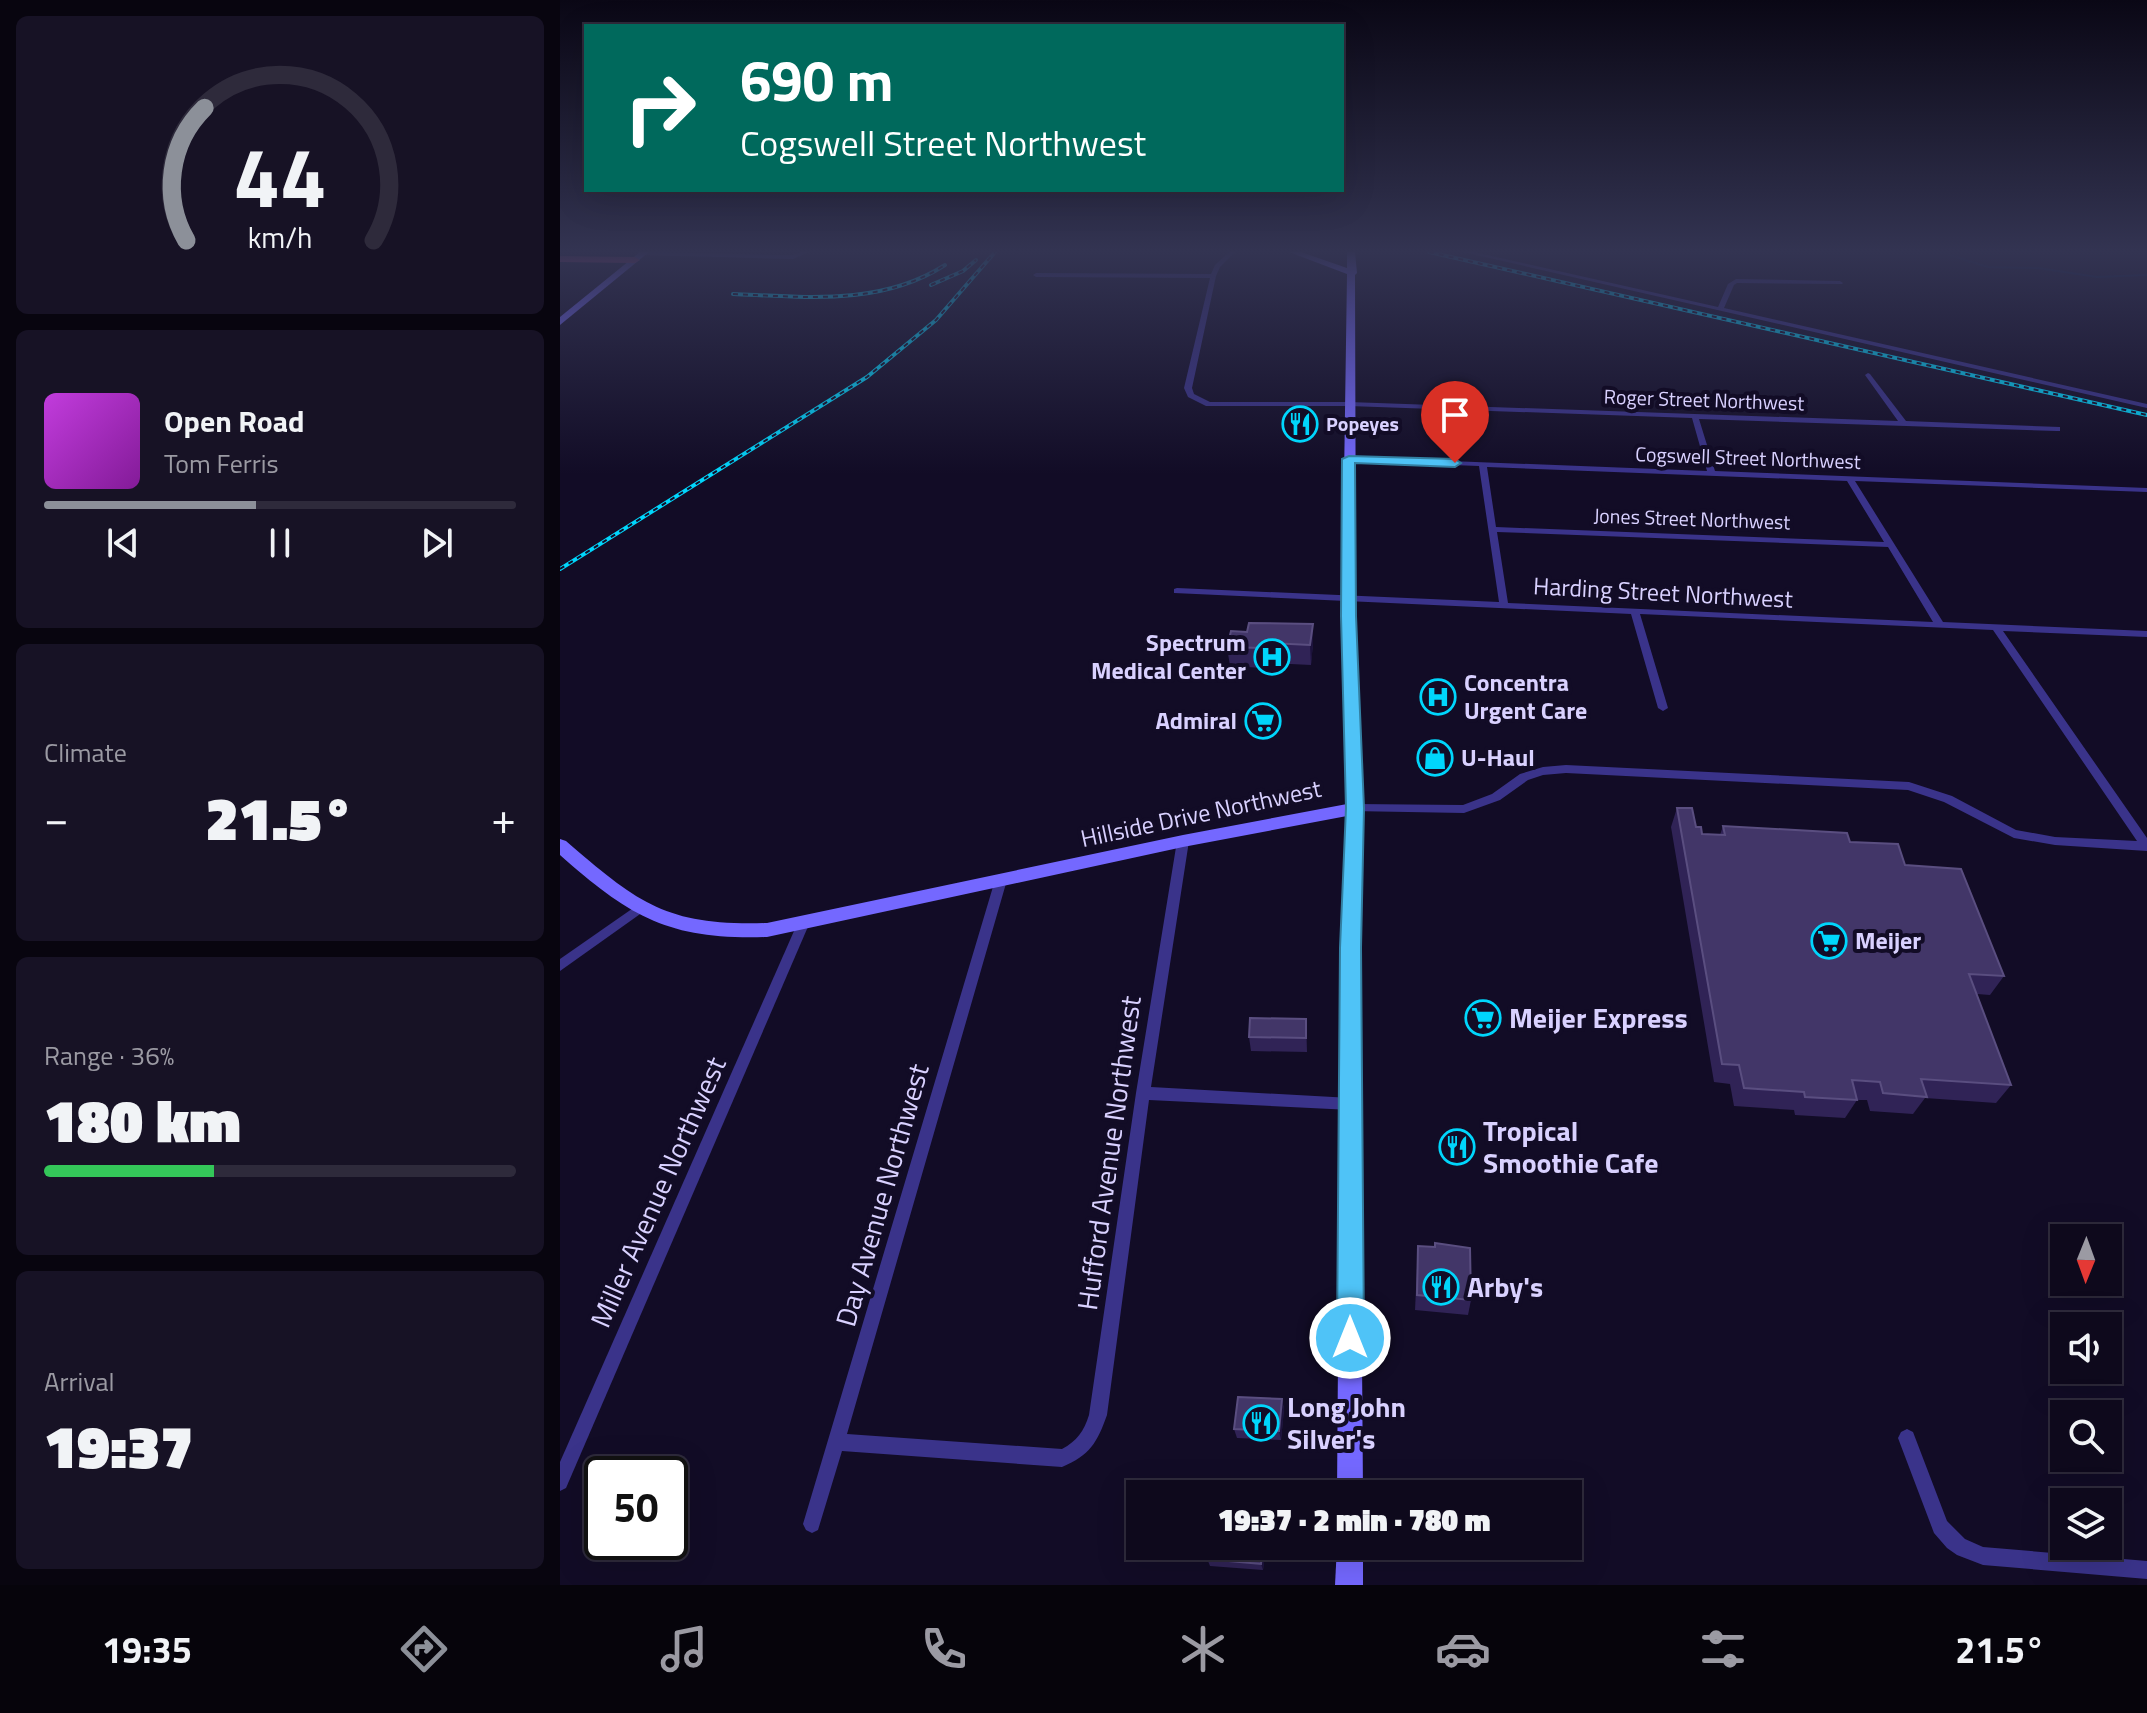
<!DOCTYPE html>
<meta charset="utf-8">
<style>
:root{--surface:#0e091c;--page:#171225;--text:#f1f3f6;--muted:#9b9aa3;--line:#2e2a3b;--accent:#8c9099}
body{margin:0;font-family:"Titillium Web",sans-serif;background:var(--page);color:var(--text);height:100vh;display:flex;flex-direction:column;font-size:30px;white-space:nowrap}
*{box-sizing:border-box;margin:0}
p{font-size:26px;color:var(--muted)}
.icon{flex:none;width:44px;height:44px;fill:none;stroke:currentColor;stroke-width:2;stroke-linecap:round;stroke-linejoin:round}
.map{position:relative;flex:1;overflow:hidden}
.side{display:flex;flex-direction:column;gap:16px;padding:16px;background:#08050f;width:560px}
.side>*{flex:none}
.hud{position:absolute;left:24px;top:24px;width:760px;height:168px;border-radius:0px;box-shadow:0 8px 32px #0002,0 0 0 2px var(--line);background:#00695c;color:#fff;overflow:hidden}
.needle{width:52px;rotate:181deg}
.fabs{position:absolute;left:1490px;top:1224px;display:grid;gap:16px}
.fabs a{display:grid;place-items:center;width:72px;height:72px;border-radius:0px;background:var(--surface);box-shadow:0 8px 32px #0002,0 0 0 2px var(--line);font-size:40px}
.speed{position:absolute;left:24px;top:1456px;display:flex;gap:16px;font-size:40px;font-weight:700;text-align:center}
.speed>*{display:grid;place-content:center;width:104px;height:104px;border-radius:50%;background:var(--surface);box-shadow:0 8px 32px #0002,0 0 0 2px var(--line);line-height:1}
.speed .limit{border:4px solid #111;border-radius:12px;background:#fff;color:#111}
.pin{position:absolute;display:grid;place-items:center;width:68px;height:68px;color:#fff;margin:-82px -34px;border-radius:50% 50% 50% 0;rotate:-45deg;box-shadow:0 0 8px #0007}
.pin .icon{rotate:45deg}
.me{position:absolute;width:88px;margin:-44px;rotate:0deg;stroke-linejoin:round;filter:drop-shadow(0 0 6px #0008)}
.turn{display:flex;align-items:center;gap:28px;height:168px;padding:0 24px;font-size:36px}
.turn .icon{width:104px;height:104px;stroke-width:2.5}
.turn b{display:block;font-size:56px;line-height:68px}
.big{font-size:60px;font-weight:800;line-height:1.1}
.side .tile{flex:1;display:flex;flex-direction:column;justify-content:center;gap:12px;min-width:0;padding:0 28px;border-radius:12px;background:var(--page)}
.side .dial{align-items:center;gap:0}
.dial svg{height:208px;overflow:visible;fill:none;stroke:var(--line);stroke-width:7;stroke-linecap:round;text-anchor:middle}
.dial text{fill:var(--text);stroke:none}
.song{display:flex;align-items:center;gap:24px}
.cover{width:96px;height:96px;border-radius:12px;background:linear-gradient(135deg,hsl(290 70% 55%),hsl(290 70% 35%))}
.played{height:8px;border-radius:4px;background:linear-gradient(90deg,var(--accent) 45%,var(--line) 45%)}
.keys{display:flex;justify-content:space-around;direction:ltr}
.heat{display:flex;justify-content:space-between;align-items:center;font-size:44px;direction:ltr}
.charge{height:12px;border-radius:6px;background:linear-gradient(90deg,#34c759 36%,var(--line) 0)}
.trip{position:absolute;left:566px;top:1480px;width:456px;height:80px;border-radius:0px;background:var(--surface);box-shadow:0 8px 32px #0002,0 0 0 2px var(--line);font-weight:800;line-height:80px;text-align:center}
.menu{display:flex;height:128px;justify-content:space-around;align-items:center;background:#06040b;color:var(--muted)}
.menu .icon{width:56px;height:56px}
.menu .current{color:var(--accent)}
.menu b{font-size:36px;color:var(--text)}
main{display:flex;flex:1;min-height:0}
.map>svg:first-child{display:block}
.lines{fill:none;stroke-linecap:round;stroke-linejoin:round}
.stream{stroke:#051946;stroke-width:2}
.street{fill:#3a338a;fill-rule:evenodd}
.secondary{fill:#7468ff;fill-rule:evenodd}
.highway{fill:#ff4c99;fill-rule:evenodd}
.rail-casing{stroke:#00d6fc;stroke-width:4}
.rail{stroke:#120c26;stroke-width:2;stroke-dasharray:5;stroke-linecap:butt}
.wall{fill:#302356}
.shaded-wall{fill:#1c123b}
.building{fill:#423668;stroke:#5a4e80;stroke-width:2}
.route{fill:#4fc3f7;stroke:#337fa1;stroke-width:2}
.labels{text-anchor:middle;stroke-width:8;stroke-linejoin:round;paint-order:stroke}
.far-street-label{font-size:20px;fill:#d9d1ff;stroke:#120c26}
.far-poi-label{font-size:20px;font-weight:bold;fill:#d9d1ff;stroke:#120c26;text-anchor:start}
.street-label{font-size:24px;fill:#d9d1ff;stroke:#120c26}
.poi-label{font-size:24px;font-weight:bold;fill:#d9d1ff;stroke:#120c26;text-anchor:start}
.near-poi-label{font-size:28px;font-weight:bold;fill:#d9d1ff;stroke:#120c26;text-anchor:start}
.near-street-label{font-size:28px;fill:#d9d1ff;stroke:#120c26}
</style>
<main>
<section class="side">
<div class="tile dial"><svg viewBox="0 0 100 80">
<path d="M14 69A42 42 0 1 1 86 69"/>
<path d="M14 69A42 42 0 0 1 21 18" stroke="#8c9099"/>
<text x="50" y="56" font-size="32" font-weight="700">44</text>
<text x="50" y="72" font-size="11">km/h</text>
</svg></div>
<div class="tile">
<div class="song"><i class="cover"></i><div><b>Open Road</b><p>Tom Ferris</p></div></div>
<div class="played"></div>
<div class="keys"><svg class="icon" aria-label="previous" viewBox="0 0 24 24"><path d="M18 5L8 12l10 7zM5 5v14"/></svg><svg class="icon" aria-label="pause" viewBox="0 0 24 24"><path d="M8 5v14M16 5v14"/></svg><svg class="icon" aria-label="next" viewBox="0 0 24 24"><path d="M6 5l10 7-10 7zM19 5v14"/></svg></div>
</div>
<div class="tile"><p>Climate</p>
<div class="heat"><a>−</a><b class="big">21.5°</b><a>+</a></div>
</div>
<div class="tile"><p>Range · 36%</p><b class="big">180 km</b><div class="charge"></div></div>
<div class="tile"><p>Arrival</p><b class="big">19:37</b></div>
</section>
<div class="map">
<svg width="1587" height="1585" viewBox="0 0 1587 1585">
<rect width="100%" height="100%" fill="#120c26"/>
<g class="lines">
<!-- stream -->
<path class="stream" d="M1380,252L1428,267L1478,268L1537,277L1587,275"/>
<!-- street -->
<g class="street">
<path d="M83,252L232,255L241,252H249L233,259L81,255L80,254Z"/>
<path d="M669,252H675L660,267L656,276L632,388L634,394L650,402H789L1338,421L1305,375L1308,373L1310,374L1346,421L1500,427V431H1497L1139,419L1155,471L1587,488V492L1295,481L1383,622L1587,631V637L1443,631L1587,838V851L1495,845L1454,838L1384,802L1348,790L1006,773L983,775L968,780L940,800L904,813L791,811L789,808L795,804L903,805L932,794L960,774L983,767L1006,765L1349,782L1392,796L1456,830L1495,837L1577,841L1433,630L1080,614L1108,708L1103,711L1098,708L1071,614L614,593V589L617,588L939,602L919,466L786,461V457H789L1147,471L1132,418L789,406H646L628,397L624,388L650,278L476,277L473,275L476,273L651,274L655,265ZM927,467L1287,481L1324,542L936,527ZM937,532L1328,547L1373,622L948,603Z"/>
<path d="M903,252H914L1158,307L1168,284L1176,279L1280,281L1283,283L1282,284L1177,283L1174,285L1164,308L1587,404V408Z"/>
<path d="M623,837L627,838L629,841L591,1087L791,1098L796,1099L798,1104L796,1109L791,1110L589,1100L547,1415C537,1443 530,1455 502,1467L282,1451L258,1530L252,1533L246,1530L243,1524L435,880L437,877H445L447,880L287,1434L502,1449C517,1441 524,1431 529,1415L576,1093L617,841L619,838Z"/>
<path d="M79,904L83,906L85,909L83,912L0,971V959Z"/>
<path d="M244,917L248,919L250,922L6,1488L0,1491V1462L238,922L240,919Z"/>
<path d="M1347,1429L1353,1432L1387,1521L1405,1539L1423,1547L1587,1561V1579L1423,1565L1397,1555L1387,1548L1374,1533L1338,1438L1341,1432Z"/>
</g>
<!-- secondary -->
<g class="secondary">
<path d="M80,252H89L0,325V317Z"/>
<path d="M729,252H741L787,268V252H795L797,273L795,275L796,616L803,808L799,948L803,1494H777L781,948L787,816L623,847L207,937C110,940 71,918 0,855V839L6,841C79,904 107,926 207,923L623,835L787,804L782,616L787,274Z"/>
<path d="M777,1546H803V1585H775Z"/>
</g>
<!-- highway -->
<path class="highway" d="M0,256L75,257L80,260L75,263L0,262Z"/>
<defs>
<g id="rail">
<path d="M869,252L1587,415"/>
<path d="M371,285L403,271L416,260"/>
<path d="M173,294C246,297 321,306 385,265"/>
<path d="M0,569L307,377L376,320L435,252"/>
</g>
</defs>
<!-- rail casing -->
<use href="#rail" class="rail-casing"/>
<!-- rail -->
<use href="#rail" class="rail"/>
</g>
<!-- wall -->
<g class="wall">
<path d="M687,632L753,643L751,665L710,663L703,664V668L670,666L667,647Z"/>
<path d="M1117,808L1142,834L1160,835L1163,826L1290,842L1345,865L1444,976L1430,995L1417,994L1451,1085L1436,1103L1365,1098L1353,1114L1310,1111L1307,1100H1297L1285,1118L1235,1115L1234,1110L1174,1106L1170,1084L1154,1082L1111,827Z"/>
<path d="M746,1019L747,1052L691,1051L689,1037Z"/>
<path d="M858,1246L911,1300L908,1315L855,1310Z"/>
<path d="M722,1399L724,1409L721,1440L677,1438L674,1429Z"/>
<path d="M629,1546H706L703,1570L650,1566L648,1561L639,1560L635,1554L636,1548L630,1547Z"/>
</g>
<!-- shaded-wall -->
<g class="shaded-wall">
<path d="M753,624V643L751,665L750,645Z"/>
<path d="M709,643L710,663L703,664V668L702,644Z"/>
<path d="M722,1399L724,1409L721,1440L719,1431Z"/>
<path d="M703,1546H706L703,1570L701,1564Z"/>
</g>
<!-- building -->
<g class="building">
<path d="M689,623L753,624L750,645L709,643L702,644L701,648L667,647L671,631L687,632Z"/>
<path d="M1117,808H1132L1136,827H1141L1142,834L1165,835L1163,826L1287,833L1290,842L1338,844L1345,865L1401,869L1444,976L1409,974L1451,1085L1361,1079L1367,1097L1323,1093L1320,1082L1292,1080L1297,1100L1245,1097L1244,1092L1184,1088L1179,1065L1162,1064Z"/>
<path d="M690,1018L746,1019V1038L689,1037Z"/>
<path d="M875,1243L910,1248L911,1300L857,1295L858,1246L875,1247Z"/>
<path d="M678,1397L722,1399L719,1431L674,1429Z"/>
<path d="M636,1546H703L701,1564L647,1559V1555L635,1554Z"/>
</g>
<!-- sky -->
<linearGradient id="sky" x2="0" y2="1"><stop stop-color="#0a0715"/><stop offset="0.53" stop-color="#333452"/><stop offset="1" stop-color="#333452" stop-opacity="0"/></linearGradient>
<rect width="1587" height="474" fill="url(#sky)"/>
<!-- route -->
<path class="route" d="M789,456L895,459L901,463L895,467L795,463L796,616L804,808L801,948L804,1338L800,1348L790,1352L781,1348L777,1338L780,948L786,808L781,616L782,459Z"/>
<!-- icons -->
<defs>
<symbol id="restaurant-ring" viewBox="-11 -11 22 22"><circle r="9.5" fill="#120c26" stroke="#00d6fc" stroke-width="1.5"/><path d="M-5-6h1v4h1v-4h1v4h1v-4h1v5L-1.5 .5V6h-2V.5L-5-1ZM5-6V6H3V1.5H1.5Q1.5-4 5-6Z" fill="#00d6fc"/></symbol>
<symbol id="hospital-ring" viewBox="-11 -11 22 22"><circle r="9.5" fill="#120c26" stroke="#00d6fc" stroke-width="1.5"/><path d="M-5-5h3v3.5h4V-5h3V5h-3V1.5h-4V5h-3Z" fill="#00d6fc"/></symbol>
<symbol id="supermarket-ring" viewBox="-11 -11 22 22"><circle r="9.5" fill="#120c26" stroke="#00d6fc" stroke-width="1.5"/><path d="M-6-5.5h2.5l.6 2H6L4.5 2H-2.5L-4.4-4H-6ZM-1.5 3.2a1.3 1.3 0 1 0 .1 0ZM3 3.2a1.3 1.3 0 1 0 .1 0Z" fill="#00d6fc"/></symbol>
<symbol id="shop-ring" viewBox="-11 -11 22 22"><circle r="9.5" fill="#120c26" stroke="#00d6fc" stroke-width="1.5"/><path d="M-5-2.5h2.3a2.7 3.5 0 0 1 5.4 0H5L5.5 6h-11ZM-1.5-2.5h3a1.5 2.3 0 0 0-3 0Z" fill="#00d6fc"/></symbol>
</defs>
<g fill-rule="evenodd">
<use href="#restaurant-ring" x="720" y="404" width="40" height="40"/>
<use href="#hospital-ring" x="692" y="637" width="40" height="40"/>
<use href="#hospital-ring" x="858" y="677" width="40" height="40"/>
<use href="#supermarket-ring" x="683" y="701" width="40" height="40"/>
<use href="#shop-ring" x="855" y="738" width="40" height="40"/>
<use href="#supermarket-ring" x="1249" y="921" width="40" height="40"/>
<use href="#supermarket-ring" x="903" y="998" width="40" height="40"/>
<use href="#restaurant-ring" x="877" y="1127" width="40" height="40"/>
<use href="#restaurant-ring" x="861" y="1267" width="40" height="40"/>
<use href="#restaurant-ring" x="681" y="1403" width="40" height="40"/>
</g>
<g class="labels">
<!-- far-street labels -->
<g class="far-street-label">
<text transform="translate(1144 400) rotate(2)" y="7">Roger Street Northwest</text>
<text transform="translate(1188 458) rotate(2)" y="7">Cogswell Street Northwest</text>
<text transform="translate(1132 519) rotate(2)" y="7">Jones Street Northwest</text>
</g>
<!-- far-poi labels -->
<g class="far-poi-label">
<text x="766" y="431">Popeyes</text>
</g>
<!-- street labels -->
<g class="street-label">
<text transform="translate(1103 593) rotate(3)" y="8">Harding Street Northwest</text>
<text transform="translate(641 814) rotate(-12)" y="8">Hillside Drive Northwest</text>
</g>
<!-- poi labels -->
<g class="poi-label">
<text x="686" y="651" text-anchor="end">Spectrum<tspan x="686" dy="28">Medical Center</tspan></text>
<text x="904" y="691">Concentra<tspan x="904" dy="28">Urgent Care</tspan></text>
<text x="677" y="729" text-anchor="end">Admiral</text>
<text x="901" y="766">U-Haul</text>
<text x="1295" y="949">Meijer</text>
</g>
<!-- near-poi labels -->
<g class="near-poi-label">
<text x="949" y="1028">Meijer Express</text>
<text x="923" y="1141">Tropical<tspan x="923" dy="32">Smoothie Cafe</tspan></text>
<text x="907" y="1297">Arby's</text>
<text x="727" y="1417">Long John<tspan x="727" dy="32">Silver's</tspan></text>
</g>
<!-- near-street labels -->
<g class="near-street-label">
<text transform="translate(549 1153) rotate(-82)" y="10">Hufford Avenue Northwest</text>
<text transform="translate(98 1192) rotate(-66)" y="10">Miller Avenue Northwest</text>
<text transform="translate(322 1195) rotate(-74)" y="10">Day Avenue Northwest</text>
</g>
</g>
</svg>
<div class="fabs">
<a><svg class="needle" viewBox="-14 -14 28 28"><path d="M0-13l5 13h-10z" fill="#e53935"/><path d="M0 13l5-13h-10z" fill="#9b9aa3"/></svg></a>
<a><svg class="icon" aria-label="sound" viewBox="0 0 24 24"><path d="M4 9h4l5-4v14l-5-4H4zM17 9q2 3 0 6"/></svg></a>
<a><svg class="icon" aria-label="search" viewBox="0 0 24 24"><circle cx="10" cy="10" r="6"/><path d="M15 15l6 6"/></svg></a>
<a><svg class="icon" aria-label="layers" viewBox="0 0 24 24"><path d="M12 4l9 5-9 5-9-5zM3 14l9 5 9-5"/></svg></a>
</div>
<div class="speed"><div class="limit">50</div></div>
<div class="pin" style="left:895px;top:463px;background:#d93025"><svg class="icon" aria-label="arrive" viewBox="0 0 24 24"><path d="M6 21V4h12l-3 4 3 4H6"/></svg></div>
<svg class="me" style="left:790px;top:1338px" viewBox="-20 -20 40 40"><circle r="17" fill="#4fc3f7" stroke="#fff" stroke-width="3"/><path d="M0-11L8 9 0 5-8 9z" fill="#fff"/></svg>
<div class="trip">19:37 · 2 min · 780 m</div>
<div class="hud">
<div class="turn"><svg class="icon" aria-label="right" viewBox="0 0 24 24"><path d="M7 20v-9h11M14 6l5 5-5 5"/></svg><div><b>690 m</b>Cogswell Street Northwest</div></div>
</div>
</div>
</main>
<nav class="menu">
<b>19:35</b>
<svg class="icon current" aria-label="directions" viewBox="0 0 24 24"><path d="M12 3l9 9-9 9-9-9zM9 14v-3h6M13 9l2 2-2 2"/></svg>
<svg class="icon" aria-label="music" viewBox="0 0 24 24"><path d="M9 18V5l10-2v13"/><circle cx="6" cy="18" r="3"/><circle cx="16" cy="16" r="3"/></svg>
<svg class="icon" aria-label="phone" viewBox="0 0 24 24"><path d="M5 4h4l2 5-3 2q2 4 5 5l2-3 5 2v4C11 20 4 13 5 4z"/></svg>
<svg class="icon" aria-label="climate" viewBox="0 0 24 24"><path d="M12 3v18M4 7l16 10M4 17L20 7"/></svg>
<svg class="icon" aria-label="car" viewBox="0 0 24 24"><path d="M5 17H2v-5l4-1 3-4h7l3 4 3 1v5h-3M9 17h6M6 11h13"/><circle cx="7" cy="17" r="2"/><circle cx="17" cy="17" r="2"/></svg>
<svg class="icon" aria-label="filters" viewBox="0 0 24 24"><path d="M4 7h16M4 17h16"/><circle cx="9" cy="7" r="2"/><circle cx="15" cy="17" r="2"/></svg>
<b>21.5°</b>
</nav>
